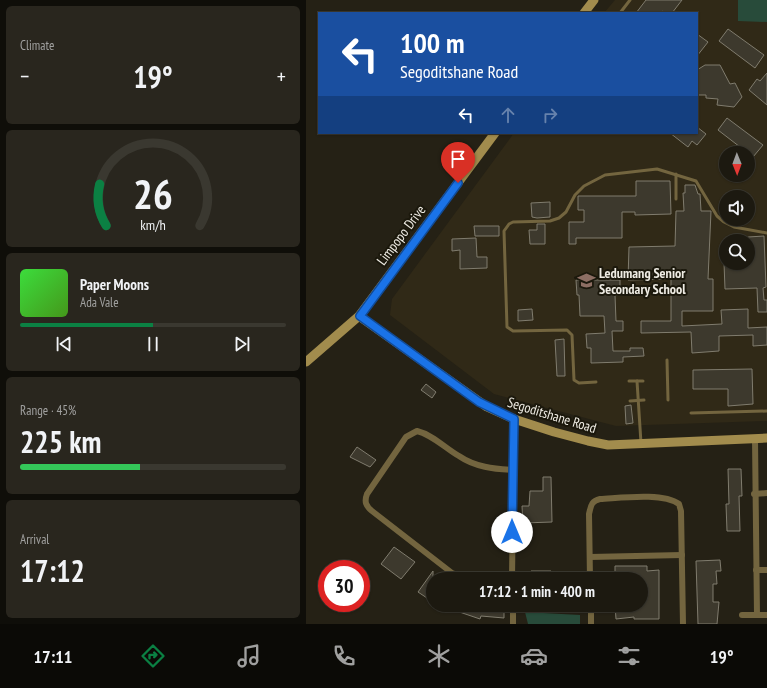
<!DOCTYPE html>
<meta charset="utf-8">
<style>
:root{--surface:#1c1910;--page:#29261e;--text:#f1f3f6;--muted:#a0a09f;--line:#3a3830;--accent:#0b8043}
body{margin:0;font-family:"PT Sans Narrow",sans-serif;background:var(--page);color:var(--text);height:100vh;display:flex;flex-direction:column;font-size:15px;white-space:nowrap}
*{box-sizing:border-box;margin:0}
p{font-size:13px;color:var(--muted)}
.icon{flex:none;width:22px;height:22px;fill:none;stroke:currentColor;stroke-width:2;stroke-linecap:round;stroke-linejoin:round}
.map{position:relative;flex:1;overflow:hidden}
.sheet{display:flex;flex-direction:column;gap:6px;padding:6px;background:#0f0e09;width:306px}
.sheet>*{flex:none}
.hud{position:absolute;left:12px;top:12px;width:380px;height:122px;border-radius:0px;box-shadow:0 1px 3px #0004,0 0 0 1px var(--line);background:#1a4fa0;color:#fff;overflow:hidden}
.needle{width:26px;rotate:179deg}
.controls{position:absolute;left:413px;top:146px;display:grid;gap:8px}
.controls a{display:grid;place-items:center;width:36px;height:36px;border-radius:50%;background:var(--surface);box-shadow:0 1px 3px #0004,0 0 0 1px var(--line);font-size:20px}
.speed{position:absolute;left:12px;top:560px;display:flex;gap:8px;font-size:20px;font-weight:700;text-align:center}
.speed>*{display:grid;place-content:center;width:52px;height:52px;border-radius:50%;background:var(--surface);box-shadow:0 1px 3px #0004,0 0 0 1px var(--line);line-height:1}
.speed .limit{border:6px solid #d22;background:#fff;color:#111}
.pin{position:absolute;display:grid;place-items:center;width:34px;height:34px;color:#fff;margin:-41px -17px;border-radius:50% 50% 50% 0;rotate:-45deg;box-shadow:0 0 4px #0007}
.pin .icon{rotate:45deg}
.me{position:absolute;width:44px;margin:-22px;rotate:0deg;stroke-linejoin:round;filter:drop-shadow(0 0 3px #0008)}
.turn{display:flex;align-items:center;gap:14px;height:84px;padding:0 16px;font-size:18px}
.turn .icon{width:52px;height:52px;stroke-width:2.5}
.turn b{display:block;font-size:28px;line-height:34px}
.lanes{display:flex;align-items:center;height:38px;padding:0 16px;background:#0003;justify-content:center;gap:20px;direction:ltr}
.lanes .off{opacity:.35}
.big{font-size:30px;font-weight:800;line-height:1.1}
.sheet .card{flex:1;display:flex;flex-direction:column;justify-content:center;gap:6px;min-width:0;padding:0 14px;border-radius:6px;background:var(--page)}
.sheet .dial{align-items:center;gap:0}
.dial svg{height:104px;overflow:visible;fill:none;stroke:var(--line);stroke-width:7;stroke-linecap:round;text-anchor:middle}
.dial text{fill:var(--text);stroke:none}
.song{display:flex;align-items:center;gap:12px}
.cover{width:48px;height:48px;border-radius:6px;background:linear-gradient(135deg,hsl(120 70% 55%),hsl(100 70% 35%))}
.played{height:4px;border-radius:2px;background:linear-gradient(90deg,var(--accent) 50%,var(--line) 50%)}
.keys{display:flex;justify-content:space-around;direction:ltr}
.heat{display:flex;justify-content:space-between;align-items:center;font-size:22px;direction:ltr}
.charge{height:6px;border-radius:3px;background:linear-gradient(90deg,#34c759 45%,var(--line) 0)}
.trip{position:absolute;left:120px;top:572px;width:222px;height:40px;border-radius:20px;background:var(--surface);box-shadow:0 1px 3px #0004,0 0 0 1px var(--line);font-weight:800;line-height:40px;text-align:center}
.menu{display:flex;height:64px;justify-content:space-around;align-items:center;background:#0b0a06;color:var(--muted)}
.menu .icon{width:28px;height:28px}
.menu .current{color:var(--accent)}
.menu b{font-size:18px;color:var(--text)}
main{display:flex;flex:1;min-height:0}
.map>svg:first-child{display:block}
.built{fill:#302917;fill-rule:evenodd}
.green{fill:#284b3a}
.building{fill:#3d392d;stroke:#807c6e}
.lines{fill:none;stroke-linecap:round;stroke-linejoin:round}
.lane{stroke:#73653f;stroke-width:3}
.street{stroke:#73653f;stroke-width:6}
.secondary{stroke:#a28c4d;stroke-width:9}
.route-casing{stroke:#114b97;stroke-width:10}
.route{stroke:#1a73e8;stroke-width:7}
.labels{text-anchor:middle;stroke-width:4;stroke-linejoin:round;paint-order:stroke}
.street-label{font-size:14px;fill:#efece4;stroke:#1b180c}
.poi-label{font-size:14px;font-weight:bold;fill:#efece4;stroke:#1b180c;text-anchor:start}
</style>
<main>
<section class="sheet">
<div class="card"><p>Climate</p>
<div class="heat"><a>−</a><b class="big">19°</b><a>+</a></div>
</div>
<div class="card dial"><svg viewBox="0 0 100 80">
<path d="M14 69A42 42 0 1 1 86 69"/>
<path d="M14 69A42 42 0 0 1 9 37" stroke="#0b8043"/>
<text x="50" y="56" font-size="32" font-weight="700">26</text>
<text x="50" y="72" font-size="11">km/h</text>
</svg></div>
<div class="card">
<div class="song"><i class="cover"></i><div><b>Paper Moons</b><p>Ada Vale</p></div></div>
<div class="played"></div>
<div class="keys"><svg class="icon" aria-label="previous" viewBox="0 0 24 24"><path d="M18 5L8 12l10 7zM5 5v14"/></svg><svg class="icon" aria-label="pause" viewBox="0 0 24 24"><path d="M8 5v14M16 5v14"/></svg><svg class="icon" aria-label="next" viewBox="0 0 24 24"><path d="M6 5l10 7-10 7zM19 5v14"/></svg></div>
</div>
<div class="card"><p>Range · 45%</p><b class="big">225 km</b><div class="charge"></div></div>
<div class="card"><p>Arrival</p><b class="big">17:12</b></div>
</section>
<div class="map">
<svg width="461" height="624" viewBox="0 0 461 624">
<rect width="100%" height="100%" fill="#252115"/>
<!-- built -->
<path class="built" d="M309,0H461V421L310,426L188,394L84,315L86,299L208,133H391V13H298ZM420,153H442V175H420ZM420,197H442V219H420ZM420,241H442V263H420Z"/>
<!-- green -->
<g class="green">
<path d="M432,0H461V22L432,21Z"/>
<path d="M219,612L274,615V624H222Z"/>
</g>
<!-- building -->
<g class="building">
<path d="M340,0H376L366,13H359L356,11L354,13H330Z"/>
<path d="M422,29L458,55L449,68L413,41Z"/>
<path d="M391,34L402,42L391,56Z"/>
<path d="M399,65H414L424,84L429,83L436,97L428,107L411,105L412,99L400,98V95H392L391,70Z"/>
<path d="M461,73V105L443,90L451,79L454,81Z"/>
<path d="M421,118L457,145L447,157L412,130Z"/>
<path d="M391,127L400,134L391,145L386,141L382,147L364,133H391Z"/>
<path d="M330,181H364L365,214L329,215V212H316V238H270V244H263V222H278V210H272V196H330Z"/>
<path d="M379,185H389L392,194H394L395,211H405L402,279H407V311H376V326L416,324L415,310L442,309V328L461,327V345L447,346V335L413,336V351L386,353L385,332L335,333V321H365V279L322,280L323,247L369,246L370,211H378L377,193H379Z"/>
<path d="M244,202V217L231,218L226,217L225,203Z"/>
<path d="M231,224H239V244H224L223,230H231Z"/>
<path d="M168,226H193V236H169Z"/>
<path d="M458,236L460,287L457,288L458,300H461V312H452L451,288L419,289L418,263H442V237Z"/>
<path d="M170,238L171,257H181V268L154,269V250L146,251V239Z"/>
<path d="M270,280H314V295H309L310,321H317V331H306L307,351H324V348H337L338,356L317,357V362L285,363V348H281L280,334L299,333L298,316H274L273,295H271Z"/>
<path d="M226,309L227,320L212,321V310Z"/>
<path d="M258,339L259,376H251L249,340Z"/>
<path d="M446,369L447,404L422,406V389H387V370Z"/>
<path d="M120,384L130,392L126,398L115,390Z"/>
<path d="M325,405L327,423L320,424L319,406Z"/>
<path d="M51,447L70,460L64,467L44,457Z"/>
<path d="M422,469H435L436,496H433L434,531H421L420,504H423Z"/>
<path d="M237,477H245L246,522L217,523L216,506H223L224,491H237Z"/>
<path d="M88,547L109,562L95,579L75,564Z"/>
<path d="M414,560L415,571H410L411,584H407V602H413L411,624H392L390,561Z"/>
<path d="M309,566H341V571L353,570V619H328V617L310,619L309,605H335V579H303V572H309Z"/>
<path d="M127,571V590L121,598L112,592Z"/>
<path d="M225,571H245L246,579H225Z"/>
<path d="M133,605H198V618L175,616L174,619Z"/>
</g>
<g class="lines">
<!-- lane -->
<g class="lane">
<path d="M314,13L324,0"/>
<path d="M370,174V199"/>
<path d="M361,360L362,400"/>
<path d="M323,381H337"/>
<path d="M331,381L335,443"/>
<path d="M290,382L273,383L268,380L266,335L261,330L207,331L201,327L198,231L203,224L207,222L244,221L253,218L260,212L269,195L278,186L299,175L351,169L390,181L411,216L418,222L428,227L461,233"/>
<path d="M324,401L338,400"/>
<path d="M385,413L461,411"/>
</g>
<!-- street -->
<g class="street">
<path d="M449,439L451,615"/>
<path d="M448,494L461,493"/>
<path d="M284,557L376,555"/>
<path d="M450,570H461"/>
<path d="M160,579L146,573L66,511C60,506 58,502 61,494L100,437L111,431C127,435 139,448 153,456C169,467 188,469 207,470"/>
<path d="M206,579L208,419"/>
<path d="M284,579L283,514C285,506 285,501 294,499C314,498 357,492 373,504L375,511L377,624"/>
<path d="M207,605V624"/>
<path d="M285,605V624"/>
<path d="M436,615H461"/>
</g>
<!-- secondary -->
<g class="secondary">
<path d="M278,13L288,0"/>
<path d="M53,316L181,407L208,419L248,432L282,441L302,445L461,438"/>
<path d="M0,362L53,316L189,133"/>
</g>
</g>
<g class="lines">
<defs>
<path id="route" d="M152,183L54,316L173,402L208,419L206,532"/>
</defs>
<!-- route casing -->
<use href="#route" class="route-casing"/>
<!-- route -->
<use href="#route" class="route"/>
</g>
<!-- icons -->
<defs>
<symbol id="school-bare" viewBox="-9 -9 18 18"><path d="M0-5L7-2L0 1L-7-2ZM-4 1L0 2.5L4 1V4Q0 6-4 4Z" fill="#8d6e63" stroke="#1b180c" stroke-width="2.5" paint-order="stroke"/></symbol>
</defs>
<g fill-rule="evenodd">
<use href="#school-bare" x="268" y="268" width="25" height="25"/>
</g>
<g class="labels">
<!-- street labels -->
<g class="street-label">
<text transform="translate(95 235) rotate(-53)" y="5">Limpopo Drive</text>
<text transform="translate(246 415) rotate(17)" y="5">Segoditshane Road</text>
</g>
<!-- poi labels -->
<g class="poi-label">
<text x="293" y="278">Ledumang Senior<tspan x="293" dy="16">Secondary School</tspan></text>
</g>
</g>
</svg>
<div class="controls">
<a><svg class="needle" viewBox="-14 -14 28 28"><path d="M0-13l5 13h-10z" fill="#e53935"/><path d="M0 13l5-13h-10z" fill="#a0a09f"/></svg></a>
<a><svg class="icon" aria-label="sound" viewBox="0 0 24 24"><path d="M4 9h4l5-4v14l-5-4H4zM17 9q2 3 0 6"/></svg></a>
<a><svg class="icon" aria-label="search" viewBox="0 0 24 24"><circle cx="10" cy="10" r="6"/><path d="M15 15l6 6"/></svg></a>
</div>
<div class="speed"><div class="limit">30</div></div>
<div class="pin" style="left:152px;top:183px;background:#d93025"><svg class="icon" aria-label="arrive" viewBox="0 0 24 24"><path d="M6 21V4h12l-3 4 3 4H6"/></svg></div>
<svg class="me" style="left:206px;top:532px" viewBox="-20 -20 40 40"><circle r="19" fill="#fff"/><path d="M0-13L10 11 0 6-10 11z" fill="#1a73e8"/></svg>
<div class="trip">17:12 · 1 min · 400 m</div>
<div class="hud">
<div class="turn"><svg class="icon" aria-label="left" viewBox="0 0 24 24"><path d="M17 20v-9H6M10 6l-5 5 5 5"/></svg><div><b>100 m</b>Segoditshane Road</div></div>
<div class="lanes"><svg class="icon" aria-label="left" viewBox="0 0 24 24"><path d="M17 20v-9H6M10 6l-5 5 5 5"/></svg><svg class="icon off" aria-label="ahead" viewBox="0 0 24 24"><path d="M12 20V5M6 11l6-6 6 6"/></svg><svg class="icon off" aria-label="right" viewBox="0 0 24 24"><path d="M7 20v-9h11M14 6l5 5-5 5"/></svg></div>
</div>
</div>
</main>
<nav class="menu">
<b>17:11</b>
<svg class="icon current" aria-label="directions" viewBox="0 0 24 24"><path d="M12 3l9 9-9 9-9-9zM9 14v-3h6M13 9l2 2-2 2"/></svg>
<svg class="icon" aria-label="music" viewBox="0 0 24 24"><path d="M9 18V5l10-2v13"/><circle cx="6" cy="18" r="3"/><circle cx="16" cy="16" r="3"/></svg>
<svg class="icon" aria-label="phone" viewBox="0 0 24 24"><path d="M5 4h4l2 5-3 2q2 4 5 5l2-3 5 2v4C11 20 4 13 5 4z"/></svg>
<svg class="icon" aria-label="climate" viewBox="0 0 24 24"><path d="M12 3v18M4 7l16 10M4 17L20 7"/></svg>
<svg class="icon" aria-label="car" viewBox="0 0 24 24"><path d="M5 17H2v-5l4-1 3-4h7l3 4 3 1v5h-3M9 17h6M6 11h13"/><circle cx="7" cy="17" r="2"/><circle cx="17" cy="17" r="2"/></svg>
<svg class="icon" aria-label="filters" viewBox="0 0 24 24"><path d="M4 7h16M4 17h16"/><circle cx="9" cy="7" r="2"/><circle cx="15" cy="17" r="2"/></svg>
<b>19°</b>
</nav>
